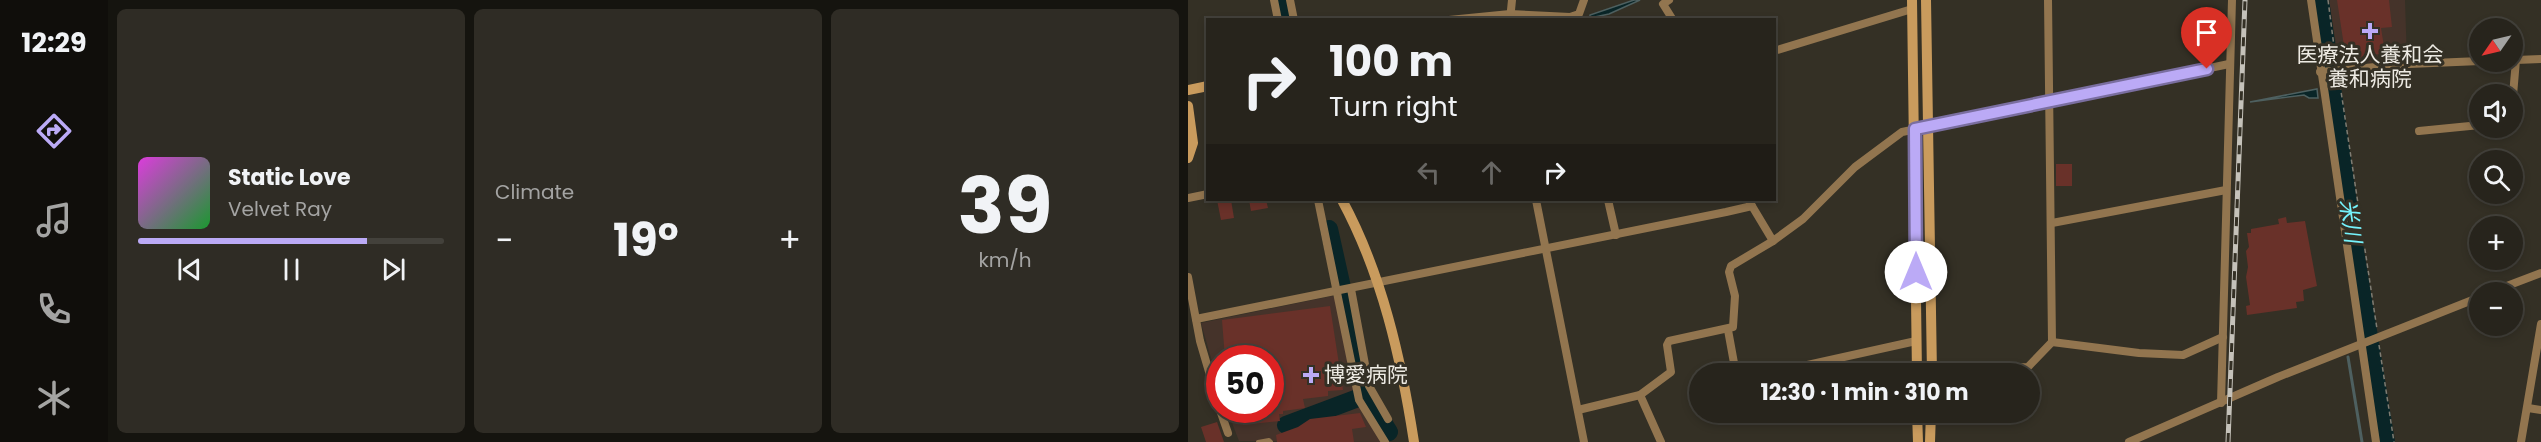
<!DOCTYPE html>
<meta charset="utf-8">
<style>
:root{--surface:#27241c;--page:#2f2c25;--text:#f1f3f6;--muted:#a4a4a3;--line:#43413b;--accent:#bbaaf6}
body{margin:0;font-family:Poppins,"Noto Sans JP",sans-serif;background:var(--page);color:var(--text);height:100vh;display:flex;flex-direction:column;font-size:22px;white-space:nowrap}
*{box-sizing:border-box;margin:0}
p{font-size:20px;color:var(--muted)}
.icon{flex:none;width:33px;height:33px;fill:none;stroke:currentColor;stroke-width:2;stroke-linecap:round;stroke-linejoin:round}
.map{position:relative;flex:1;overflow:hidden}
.panel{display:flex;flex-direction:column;gap:9px;padding:9px;background:#15140f;width:1080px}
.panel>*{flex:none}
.banner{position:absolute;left:18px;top:18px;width:570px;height:183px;border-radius:0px;box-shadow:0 3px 9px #0003,0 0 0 2px var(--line);background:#27241c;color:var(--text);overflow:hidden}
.needle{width:39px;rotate:236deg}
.buttons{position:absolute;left:1281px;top:18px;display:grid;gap:12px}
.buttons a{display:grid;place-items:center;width:54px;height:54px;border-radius:50%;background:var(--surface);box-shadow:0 3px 9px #0003,0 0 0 2px var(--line);font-size:30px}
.speed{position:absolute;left:18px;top:345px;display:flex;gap:12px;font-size:30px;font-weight:700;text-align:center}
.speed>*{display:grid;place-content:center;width:78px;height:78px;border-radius:50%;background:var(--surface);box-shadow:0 3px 9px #0003,0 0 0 2px var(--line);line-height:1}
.speed .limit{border:9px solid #d22;background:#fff;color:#111}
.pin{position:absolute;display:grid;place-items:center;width:51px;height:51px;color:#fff;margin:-62px -26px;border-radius:50% 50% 50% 0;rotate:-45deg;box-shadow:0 0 6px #0007}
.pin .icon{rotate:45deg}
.me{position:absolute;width:66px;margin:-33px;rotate:0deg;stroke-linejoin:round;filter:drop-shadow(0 0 4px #0008)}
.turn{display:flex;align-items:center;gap:21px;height:126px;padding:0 24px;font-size:27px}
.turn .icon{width:78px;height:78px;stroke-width:2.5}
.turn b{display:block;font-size:42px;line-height:51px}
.lanes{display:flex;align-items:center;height:57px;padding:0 24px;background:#0003;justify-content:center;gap:30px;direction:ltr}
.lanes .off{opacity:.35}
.big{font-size:45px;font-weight:700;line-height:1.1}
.panel .tile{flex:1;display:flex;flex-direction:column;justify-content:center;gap:9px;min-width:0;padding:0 21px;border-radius:9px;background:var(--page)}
.panel .dial{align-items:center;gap:0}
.dial b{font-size:78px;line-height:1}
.song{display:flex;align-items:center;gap:18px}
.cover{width:72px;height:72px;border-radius:9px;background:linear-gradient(135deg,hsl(300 70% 55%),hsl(130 70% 35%))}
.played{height:6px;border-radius:3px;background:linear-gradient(90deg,var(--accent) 75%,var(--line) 75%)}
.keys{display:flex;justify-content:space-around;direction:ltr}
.heat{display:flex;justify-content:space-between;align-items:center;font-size:33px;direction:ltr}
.panel .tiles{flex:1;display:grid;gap:9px;grid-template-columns:repeat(3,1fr)}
.trip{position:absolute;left:501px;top:363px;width:351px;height:60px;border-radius:30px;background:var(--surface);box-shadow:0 3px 9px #0003,0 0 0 2px var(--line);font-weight:700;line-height:60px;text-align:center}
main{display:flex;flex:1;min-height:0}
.menu{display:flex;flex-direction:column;width:108px;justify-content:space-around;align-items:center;background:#100e0b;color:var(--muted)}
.menu .icon{width:42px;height:42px}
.menu .selected{color:var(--accent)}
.menu b{font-size:27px;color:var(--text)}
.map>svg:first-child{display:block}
.medical{fill:#45332a}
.water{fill:#092527;stroke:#4e6060;stroke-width:1.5}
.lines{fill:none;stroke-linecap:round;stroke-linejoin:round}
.stream{stroke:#4e6060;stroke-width:3}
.river{stroke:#092527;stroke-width:18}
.building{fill:#693129}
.path{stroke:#7f7c72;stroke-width:1.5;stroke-dasharray:4.5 3;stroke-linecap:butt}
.service{stroke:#92754f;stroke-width:4}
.minor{stroke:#92754f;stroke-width:8}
.secondary{stroke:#c99b5d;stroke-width:10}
.rail-casing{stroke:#c5c2ba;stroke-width:5}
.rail{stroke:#343025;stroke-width:3;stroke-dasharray:9;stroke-linecap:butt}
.route-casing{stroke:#7a6ea0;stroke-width:15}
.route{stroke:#bbaaf6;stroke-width:10}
.poi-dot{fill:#bbaaf6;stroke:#343025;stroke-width:2}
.labels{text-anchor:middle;stroke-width:6;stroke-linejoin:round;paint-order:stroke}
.poi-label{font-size:21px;fill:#eeebe4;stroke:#343025}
.water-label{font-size:22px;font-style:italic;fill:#75f3fc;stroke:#343025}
</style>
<main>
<nav class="menu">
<b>12:29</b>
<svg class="icon selected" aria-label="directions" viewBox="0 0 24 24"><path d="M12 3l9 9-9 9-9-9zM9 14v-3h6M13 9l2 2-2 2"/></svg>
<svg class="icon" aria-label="music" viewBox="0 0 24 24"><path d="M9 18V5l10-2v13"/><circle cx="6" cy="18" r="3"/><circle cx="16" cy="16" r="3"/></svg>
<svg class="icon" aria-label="phone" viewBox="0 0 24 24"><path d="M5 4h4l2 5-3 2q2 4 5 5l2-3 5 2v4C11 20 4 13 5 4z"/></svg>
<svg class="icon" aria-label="climate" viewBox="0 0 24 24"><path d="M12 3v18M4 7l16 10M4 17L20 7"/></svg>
</nav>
<section class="panel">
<div class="tiles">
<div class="tile">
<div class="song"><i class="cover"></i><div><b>Static Love</b><p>Velvet Ray</p></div></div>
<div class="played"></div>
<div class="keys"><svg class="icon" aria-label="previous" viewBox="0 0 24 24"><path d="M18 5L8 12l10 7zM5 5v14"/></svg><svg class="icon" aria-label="pause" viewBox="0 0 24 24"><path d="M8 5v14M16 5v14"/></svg><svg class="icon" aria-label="next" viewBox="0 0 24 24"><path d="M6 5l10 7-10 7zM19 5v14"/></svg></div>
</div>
<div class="tile"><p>Climate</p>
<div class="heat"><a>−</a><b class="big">19°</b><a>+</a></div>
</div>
<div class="tile dial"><b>39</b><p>km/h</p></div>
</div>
</section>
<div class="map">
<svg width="1353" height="442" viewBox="0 0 1353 442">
<rect width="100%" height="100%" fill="#343025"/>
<!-- medical -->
<g class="medical">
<path d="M1141,0H1217L1219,62L1151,63Z"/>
<path d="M144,296L147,297L166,389L194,442L51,441L39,410H82V358H32L31,386L13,323Z"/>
</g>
<!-- water -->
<g class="water">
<path d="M446,0H452L421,14L402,18V15Z"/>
<path d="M1129,89L1130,98H1121L1116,95L1062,102Z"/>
</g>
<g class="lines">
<!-- stream -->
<path class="stream" d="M1160,357L1174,442"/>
<!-- river -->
<g class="river">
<path d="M95,0L99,20"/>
<path d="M1132,0L1165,238L1198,442"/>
<path d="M141,229L178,395L201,432"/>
<path d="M98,425L178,395"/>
</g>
</g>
<!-- building -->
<g class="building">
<path d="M1149,0H1201L1204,27L1193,28L1197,53L1158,59Z"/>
<rect x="868" y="164" width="16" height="22"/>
<path d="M29,200H43L46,218L33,220Z"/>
<path d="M61,200H78L80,208L63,211Z"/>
<path d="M1098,217L1099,223L1117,221L1129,286L1115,290L1116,301L1108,302L1109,308L1059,315L1058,306L1062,305L1058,277L1060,267L1058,251L1061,247L1059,233H1063V229L1091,224L1090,219Z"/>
<path d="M142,306L155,390L140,391V396L115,399L117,408L95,411V414H91L92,421L55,425L54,419H51L49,410H82V358H37L34,320Z"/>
<path d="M172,413L178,427L164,429L166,442H89L88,435L110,427L122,419Z"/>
<path d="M29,422L36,442H18L13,427Z"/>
</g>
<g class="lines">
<!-- path -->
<g class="path">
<path d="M1140,0L1148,62"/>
<path d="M1151,78L1189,329"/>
<path d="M1191,345L1206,442"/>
</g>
<!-- service -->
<path class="service" d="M70,442L81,440L83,442"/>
<!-- minor -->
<g class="minor">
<path d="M86,0L90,20"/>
<path d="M102,0L106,20"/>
<path d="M481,0L475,4L485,20"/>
<path d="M1123,0L1188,442"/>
<path d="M261,20L322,14L382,17L391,14L396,0"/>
<path d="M322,20L324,0"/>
<path d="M586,51L724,9"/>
<path d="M1324,60H1328L1324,107"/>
<path d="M1328,60L1353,59"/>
<path d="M1132,72L1221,64L1292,61"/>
<path d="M1231,131L1292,125"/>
<path d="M0,198L20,194"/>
<path d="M130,200L171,400L197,442"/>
<path d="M348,200L396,442"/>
<path d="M420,200L428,235"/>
<path d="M564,206L585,241L615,219L667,167L714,132L1041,64"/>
<path d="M864,223L1038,190"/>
<path d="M0,277L12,341L32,409"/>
<path d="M163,289L181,386L200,419"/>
<path d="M1303,292L1353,273"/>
<path d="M8,319L538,212L564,206L561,200"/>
<path d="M540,330L548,374"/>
<path d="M864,342L951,353L995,355L1035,337"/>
<path d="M744,370L840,367L864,342L860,0"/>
<path d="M593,374L606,368L728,341"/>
<path d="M452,395L473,442"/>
<path d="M1033,403L1044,0"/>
<path d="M1340,408L1353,410"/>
<path d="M32,410L40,433"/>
<path d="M390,410L452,395L483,372L479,345L481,341L545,327L547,296L541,272L543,266L585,241"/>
<path d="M941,442L1090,377L1292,297"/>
<path d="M1333,442L1353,324"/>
</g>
<!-- secondary -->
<g class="secondary">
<path d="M724,0L729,374"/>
<path d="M738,0L744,374"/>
<path d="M0,90L20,86"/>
<path d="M0,106L5,143L0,158"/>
<path d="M154,200C194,274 213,358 226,442"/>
<path d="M729,412L730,442"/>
<path d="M742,442L743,412"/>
</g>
<defs>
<path id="rail" d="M1040,442L1057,0"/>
</defs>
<!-- rail casing -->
<use href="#rail" class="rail-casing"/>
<!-- rail -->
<use href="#rail" class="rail"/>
</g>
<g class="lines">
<defs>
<path id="route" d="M728,272L727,129L1019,69"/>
</defs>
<!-- route casing -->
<use href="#route" class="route-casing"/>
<!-- route -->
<use href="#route" class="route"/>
</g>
<!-- markers -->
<g class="poi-dot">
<path d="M1179 22h6v6h6v6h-6v6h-6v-6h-6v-6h6z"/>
<path d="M120 366h6v6h6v6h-6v6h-6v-6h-6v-6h6z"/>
</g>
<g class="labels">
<!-- poi labels -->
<g class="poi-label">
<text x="1182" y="62">医療法人養和会<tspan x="1182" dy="24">養和病院</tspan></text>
<text x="136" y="382" text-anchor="start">博愛病院</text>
</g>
<!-- water labels -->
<g class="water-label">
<text transform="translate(1163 221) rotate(82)" y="8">米川</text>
</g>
</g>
</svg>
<div class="buttons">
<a><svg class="needle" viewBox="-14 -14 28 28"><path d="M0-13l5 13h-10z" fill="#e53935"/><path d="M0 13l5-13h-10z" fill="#a4a4a3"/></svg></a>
<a><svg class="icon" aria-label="sound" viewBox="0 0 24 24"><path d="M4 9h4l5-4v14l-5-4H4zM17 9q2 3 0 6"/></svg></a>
<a><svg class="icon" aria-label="search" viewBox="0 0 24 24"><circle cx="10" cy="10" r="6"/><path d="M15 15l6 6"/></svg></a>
<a>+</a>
<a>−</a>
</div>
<div class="speed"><div class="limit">50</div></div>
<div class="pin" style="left:1019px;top:69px;background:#d93025"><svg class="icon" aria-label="arrive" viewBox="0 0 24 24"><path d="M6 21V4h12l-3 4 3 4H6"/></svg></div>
<svg class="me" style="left:728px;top:272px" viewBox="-20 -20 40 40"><circle r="19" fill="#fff"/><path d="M0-13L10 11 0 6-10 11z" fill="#bbaaf6"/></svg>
<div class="trip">12:30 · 1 min · 310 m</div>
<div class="banner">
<div class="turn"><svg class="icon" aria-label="right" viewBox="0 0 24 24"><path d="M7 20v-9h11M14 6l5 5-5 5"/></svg><div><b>100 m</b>Turn right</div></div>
<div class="lanes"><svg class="icon off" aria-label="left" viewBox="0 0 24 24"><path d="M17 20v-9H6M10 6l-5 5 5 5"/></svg><svg class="icon off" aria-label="ahead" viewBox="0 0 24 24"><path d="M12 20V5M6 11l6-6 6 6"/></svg><svg class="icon" aria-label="right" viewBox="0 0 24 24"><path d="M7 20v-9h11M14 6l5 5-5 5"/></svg></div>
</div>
</div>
</main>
